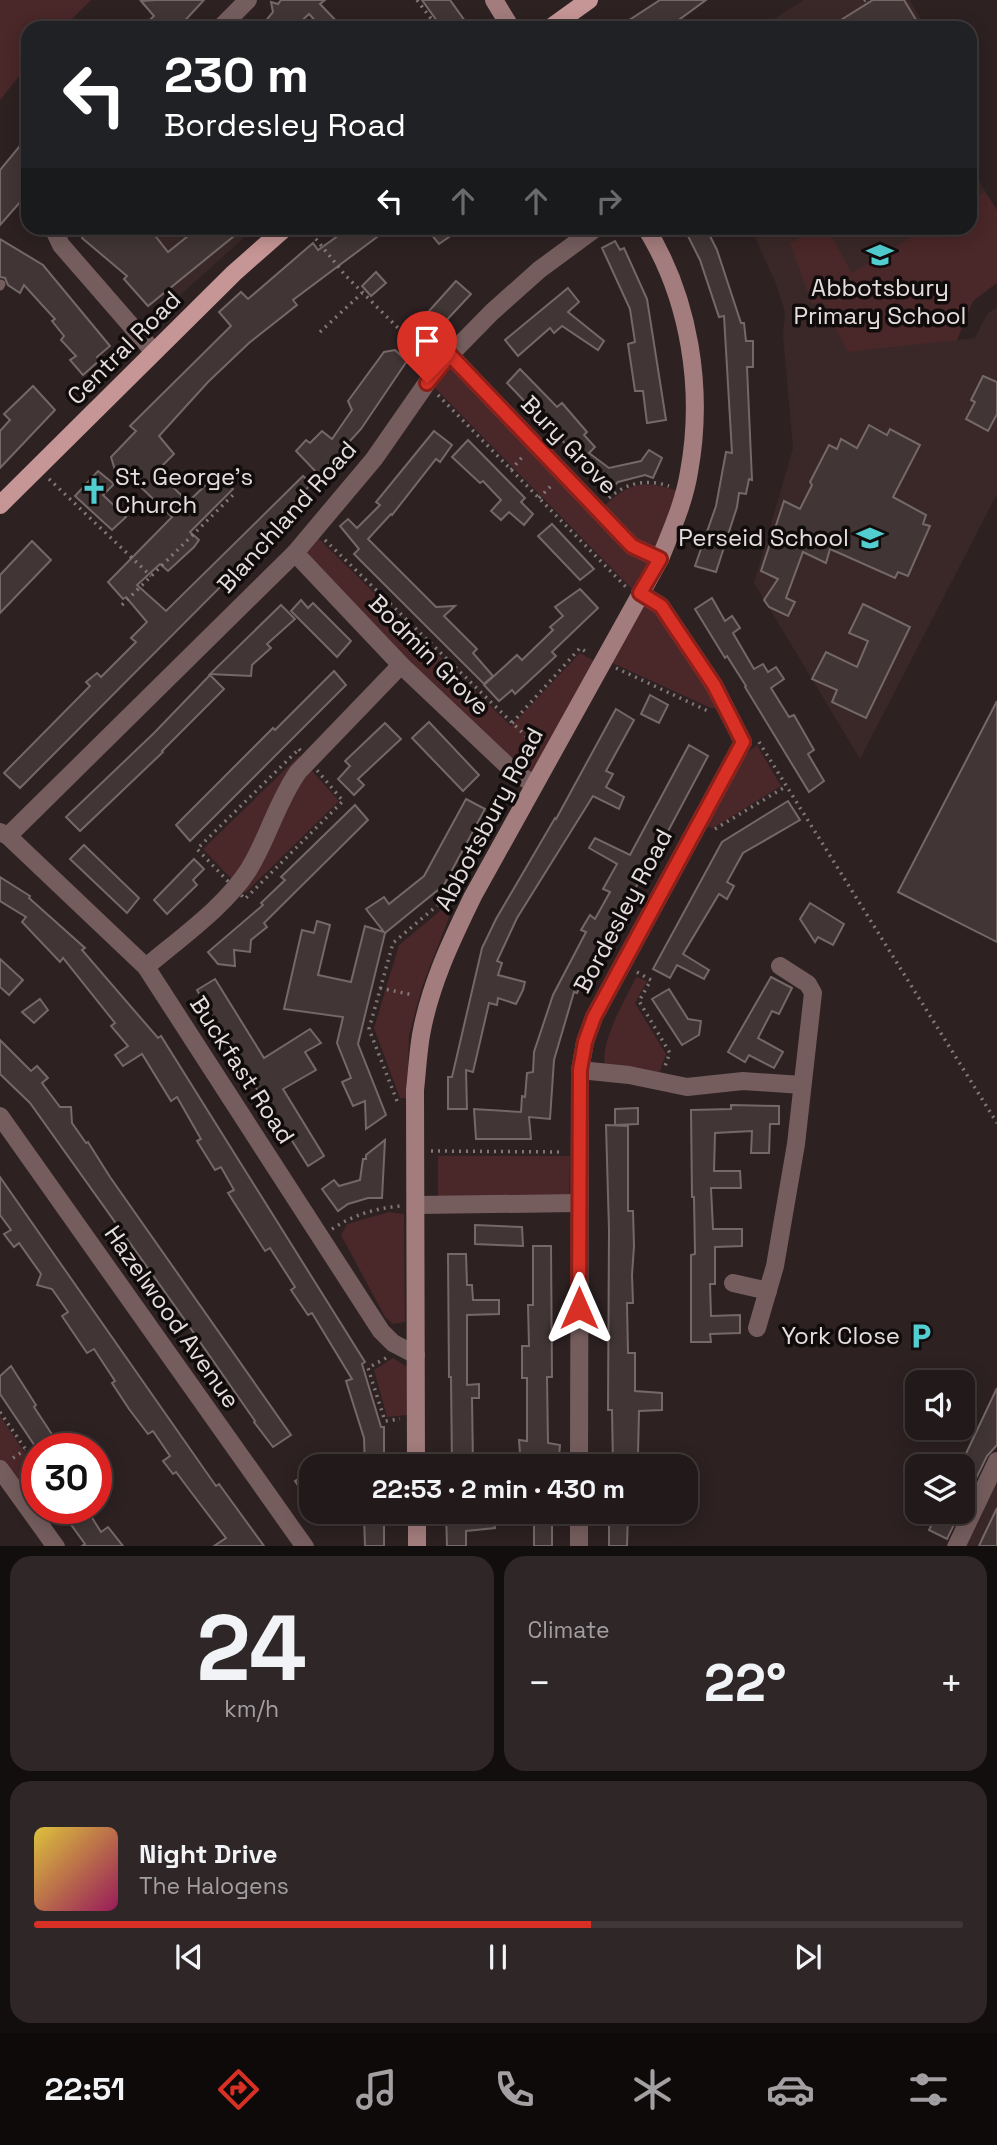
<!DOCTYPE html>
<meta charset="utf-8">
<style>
:root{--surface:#22191a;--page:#2e2627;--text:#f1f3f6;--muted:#a2a0a2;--line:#3f3839;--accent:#d93025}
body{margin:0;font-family:"Space Grotesk",sans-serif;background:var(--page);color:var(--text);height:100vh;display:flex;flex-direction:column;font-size:26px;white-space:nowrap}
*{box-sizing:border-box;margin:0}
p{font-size:23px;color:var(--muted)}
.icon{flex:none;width:38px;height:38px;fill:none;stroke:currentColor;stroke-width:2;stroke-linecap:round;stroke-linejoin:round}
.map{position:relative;height:1546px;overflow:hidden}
.details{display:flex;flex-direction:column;gap:10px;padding:10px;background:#130e0e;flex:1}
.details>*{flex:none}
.banner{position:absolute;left:21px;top:21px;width:956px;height:214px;border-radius:21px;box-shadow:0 4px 18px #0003,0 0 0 2px var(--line);background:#202124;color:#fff;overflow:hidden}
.buttons{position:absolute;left:905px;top:1370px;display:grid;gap:14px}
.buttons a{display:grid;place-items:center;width:70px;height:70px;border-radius:14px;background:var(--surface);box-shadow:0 4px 18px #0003,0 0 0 2px var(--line);font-size:35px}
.speed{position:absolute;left:21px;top:1433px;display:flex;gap:14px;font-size:35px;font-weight:700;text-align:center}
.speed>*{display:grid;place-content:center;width:91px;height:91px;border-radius:50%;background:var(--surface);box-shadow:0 4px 18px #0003,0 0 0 2px var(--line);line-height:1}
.speed .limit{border:10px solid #d22;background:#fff;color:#111}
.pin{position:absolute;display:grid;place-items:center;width:60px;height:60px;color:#fff;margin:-72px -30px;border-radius:50% 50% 50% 0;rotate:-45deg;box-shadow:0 0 7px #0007}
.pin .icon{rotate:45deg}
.me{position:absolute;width:77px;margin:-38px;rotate:0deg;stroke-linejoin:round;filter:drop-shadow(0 0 5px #0008)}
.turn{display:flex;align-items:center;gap:24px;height:147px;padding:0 28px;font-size:32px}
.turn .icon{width:91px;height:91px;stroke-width:2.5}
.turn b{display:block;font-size:49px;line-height:60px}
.lanes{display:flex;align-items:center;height:66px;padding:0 28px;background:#0003;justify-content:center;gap:35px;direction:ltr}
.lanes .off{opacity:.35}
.big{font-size:52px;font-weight:600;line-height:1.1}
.details .widget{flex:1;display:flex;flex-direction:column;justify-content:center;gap:10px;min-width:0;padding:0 24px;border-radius:21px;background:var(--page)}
.details .dial{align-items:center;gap:0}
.dial b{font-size:91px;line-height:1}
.song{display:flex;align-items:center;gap:21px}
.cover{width:84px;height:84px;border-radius:10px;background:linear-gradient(135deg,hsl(50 70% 55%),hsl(330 70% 35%))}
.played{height:7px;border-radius:4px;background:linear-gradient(90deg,var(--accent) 60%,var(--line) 60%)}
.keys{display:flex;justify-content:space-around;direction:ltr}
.heat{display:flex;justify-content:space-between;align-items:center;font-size:38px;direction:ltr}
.details .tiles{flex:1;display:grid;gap:10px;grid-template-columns:1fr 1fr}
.widget:last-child{grid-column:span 2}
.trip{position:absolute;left:299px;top:1454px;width:399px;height:70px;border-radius:21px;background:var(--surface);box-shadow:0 4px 18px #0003,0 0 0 2px var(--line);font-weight:600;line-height:70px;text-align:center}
.tabs{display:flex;height:112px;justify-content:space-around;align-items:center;background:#0e0a0a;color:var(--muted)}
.tabs .icon{width:49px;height:49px}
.tabs .current{color:var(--accent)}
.tabs b{font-size:32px;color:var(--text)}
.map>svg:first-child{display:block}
.built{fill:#3a2828}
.green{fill:#4a2729}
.building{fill:#413535;stroke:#756868;stroke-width:2}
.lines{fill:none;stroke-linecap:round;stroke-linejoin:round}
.path{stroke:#827879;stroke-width:3.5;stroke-dasharray:2 5;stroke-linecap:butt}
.lane{stroke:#755d5d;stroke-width:9}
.street{stroke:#755d5d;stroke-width:18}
.secondary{stroke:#a37c7d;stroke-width:18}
.primary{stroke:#c69595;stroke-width:18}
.route-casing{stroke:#8d1f18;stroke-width:18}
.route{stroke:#d93025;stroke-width:12}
.labels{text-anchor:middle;stroke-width:7;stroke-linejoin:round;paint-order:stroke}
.poi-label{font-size:24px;fill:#e6dede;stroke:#110c0c;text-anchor:end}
.street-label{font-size:24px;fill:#e6dede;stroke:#110c0c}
</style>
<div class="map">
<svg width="997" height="1547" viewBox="0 0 997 1547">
<rect width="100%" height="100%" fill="#2d2122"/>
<!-- built -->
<g class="built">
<path d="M804,0H910L926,28H759Z"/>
<path d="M970,167L997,210V283L973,301L957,340L975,338L987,314L997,307V494L860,759L754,583L793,448L783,336L785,312L776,284L751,228H970Z"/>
<path d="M160,228H255L178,297L139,250Z"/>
<path d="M997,1470V1546H960Z"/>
</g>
<!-- green -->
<g class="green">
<path d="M0,0H91L63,28H28V65L0,100Z"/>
<path d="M985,192L997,210V283L973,301L957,340L848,352L822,302L812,304L790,243L816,228H827L852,273L926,228H970V201Z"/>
<path d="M450,359L597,513C628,483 639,478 682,492L637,594L430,383Z"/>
<path d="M314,534L511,726L580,653L598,663L532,780L515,768L299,552Z"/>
<path d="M642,598L658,608L721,708H711L608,661Z"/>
<path d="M757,745L781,786L713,828L704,826C717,802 735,760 757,745Z"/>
<path d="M299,756L339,801L245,893L203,849Z"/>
<path d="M441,910L450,915L422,987L409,1036L407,1098H400L374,1028L399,945Z"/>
<path d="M636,977L647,981L635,1003L666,1054L659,1074L605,1064C600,1041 626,999 636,977Z"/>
<path d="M438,1156H570L569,1198L438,1196Z"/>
<path d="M389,1212L404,1214L405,1322L393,1324L385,1317L341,1235L347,1224Z"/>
<path d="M393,1358L407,1367V1415L387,1417L374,1370Z"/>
<path d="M0,1416L37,1471V1508L44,1509L36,1514L0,1464Z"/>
</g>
<!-- building -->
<g class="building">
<path d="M156,0H204L178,28H141L154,16L141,1Z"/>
<path d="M281,0H325L320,4L343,28H322L309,14L294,28H260L273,12L271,2L278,4Z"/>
<path d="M422,0H450L470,28H442Z"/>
<path d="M660,0H706L669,27L665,21L653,28H617Z"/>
<path d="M873,0H904L921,28H828Z"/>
<path d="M28,136V193L0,225V170Z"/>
<path d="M75,228H149L168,252L198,228H244L148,306L124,279L127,276L82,238L84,235Z"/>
<path d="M349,228H389L293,300L297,305L249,343L208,382L159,436L174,454L157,471L188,502L218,473L233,489L190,532L199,540L194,547L168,571L160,564L137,585L166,611L303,476L311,484L273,526L277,530L20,788L4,773L90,686L86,682L97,673L101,677L136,642L131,638L147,622L126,597L123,599L108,582L172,517L125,472L118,480L111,457L136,431L130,426L231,326L219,312L241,292L248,299L313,243L318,250Z"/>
<path d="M426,228H462L439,244Z"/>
<path d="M684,228H706L717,250L741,323H744L746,341H753V367H747L752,480L749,479L746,494L739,493L737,507L716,572L695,566L716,506L726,452L732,453L724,316L719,317L700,260Z"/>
<path d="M0,239L43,265L110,346L97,357L100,360L83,375L70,360L76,356L61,340L64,336L52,321L55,319L24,285L20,293L8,285L5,278L0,277Z"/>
<path d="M615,241L620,250L624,248L647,299L666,420L647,423L643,391H635L628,344L635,342L630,309L602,248Z"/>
<path d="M376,272L386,283L371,296L362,286Z"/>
<path d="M456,281L471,294L427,341L413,329Z"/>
<path d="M568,288L579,302L568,312L604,341L598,350L562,326L554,333L550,328L518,356L505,340Z"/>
<path d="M395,350L407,361L361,429L319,475L296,451L306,440L310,443L322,431L332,439L352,410L348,401L384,352Z"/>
<path d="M520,369L557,407L562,403L587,432L584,435L595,447L589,453L609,468L641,461L649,450L662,458L653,478L645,475L618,482L613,487L597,477L507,383Z"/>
<path d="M983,376L997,382V414L988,431L966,419L975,402L971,400Z"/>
<path d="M33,386L55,410L0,468V431L10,420L4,414Z"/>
<path d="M869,425L887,435L890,429L920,445L893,497L926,515L923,524L930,526L908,576L898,572L895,578L830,549L826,563L803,552L786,598L795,602L788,616L769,607L764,600L778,579L761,571L784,501L800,509L812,485L810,482L829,445L837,449L841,439L857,448Z"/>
<path d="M434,431L452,445L440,462L436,459L392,515L391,514L368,539L436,607L455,606L444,616L477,649L473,653L493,676L484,684L354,554L359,549L340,526L348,519L357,528L380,505L376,502Z"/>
<path d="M468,440L525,498L521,502L533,514L524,525L509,512L501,520L491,511L501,500L483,481L480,483L452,457Z"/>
<path d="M98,471L114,484L103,495L126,517L112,530L75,496Z"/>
<path d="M552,524L594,569L580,580L538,536Z"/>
<path d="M32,541L51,560L0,613V575Z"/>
<path d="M580,589L598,608L552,652L556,656L515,694L512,690L499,701L484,685L517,655L522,660L553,630L550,627L563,616L555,607Z"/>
<path d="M712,598L725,621L732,616L740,628L733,633L754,669L763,664L768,672L776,667L784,679L771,688L789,717L794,715L814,750L808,754L824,781L809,792L745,687L746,686L727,656L725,658L695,609Z"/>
<path d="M301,600L308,608L313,603L351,641L337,657L291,611Z"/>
<path d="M863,604L910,627L866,718L832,702L837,690L812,679L826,652L857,667L868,641L849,633Z"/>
<path d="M281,605L295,619L267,644L271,648L252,665L251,676L210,674Z"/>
<path d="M334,671L346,685L190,841L176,825L273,728L275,730Z"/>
<path d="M210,675L224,689L162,751L163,752L80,831L66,817L154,733Z"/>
<path d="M650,695L668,705L659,723L641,714Z"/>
<path d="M997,701V942L898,892Z"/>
<path d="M616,709L634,720L606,771L613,774L606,787L624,797L619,809L593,796L517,918L497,961L502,963L498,975L525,982L523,990L516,1004L498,998L497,1005L489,1003L473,1072L466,1070L467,1109H448V1077H452L482,948L496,919L555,818L556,819Z"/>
<path d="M429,722L479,775L463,791L412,738Z"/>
<path d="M385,723L401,739L358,779L364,785L354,795L338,779L350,766L345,761Z"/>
<path d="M689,745L708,756L665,837L663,836L615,927L612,925L577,993L574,992L554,1060L550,1119L529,1117L531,1139H476L474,1109L521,1112L522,1096L525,1097L527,1073L533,1072L534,1052L553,995L586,932L581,930L590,915L595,919L610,892L603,889L617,864L589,848L595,838L630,855Z"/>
<path d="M466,799L485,809L444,885L385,933L358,1044L386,1115L366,1129L365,1101L353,1106L342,1082L351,1078L337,1043L343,1017L284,1009L302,930L314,933L317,921L330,925L318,975L351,982L365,926L384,932L366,909L384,897L389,904L424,876Z"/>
<path d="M788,801L800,820L743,853L727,882L734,886L727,899L719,894L683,954L709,970L704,979L677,965L670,978L653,969L722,842Z"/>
<path d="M355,805L368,820L264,923L267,927L251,940L250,952L234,950L235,966L218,964L208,952L263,905L261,903L285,880L281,877Z"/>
<path d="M84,845L139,898L127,913L70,859Z"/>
<path d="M194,859L204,869L193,880L197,885L167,914L154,900Z"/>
<path d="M0,877L30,896L29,898L85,948L82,950L158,1038L161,1036L365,1362L362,1364L381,1427H384V1466H365L364,1438L346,1381L352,1379L312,1313L308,1315L291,1290L295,1287L270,1248L265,1251L228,1193L234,1190L221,1167L215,1170L197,1141L201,1139L177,1097L171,1101L142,1054L123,1066L115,1055L128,1046L111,1026L115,1023L63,958L60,962L22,922L26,917L0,901Z"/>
<path d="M810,903L844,924L833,945L818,937L815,942L800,919Z"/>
<path d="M0,959L23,980L9,995L0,987Z"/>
<path d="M771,977L792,988L779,1014L772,1011L758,1038L783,1052L774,1068L749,1055L745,1062L728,1052Z"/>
<path d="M215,979L264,1058L310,1029L321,1043L305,1052L316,1070L283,1089L324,1156L308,1166L260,1090L258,1091L197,990Z"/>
<path d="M669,989L688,1019L701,1021L699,1035L682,1045L652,999Z"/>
<path d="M40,999L48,1010L34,1023L22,1012Z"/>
<path d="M0,1040L31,1071L37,1066L48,1078L42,1083L60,1107H71L72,1123L86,1143L88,1142L110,1177L291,1435L273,1447L254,1422L255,1421L177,1309L30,1103L0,1074Z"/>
<path d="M731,1105L779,1106V1124H770L769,1153H751L752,1131L715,1133L714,1171H740L741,1188H711L713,1229H742V1246L715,1247V1284H710L711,1316L740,1315V1333L710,1334L711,1342H691V1255L695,1254L694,1197H692L691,1110L731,1109Z"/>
<path d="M638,1108V1124L615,1125V1109Z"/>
<path d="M606,1125L628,1126V1211H633L634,1246L632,1275L633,1303H627L628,1353H635V1391L662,1393V1410L639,1411L638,1454H633V1466H613L612,1410H608L609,1230Z"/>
<path d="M385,1140L382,1198H368L348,1204L338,1211L322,1189L334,1180L339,1186L360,1180L363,1159H366V1155Z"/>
<path d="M0,1177L216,1486L219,1484L264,1546H214L226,1538L188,1488L176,1472L173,1474L163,1461L170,1456L153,1431L148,1434L129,1409L112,1383L115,1381L94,1349L87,1353L62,1316L68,1312L52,1289L37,1285L41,1274L19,1243L14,1247L4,1234L11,1230L0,1215Z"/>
<path d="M475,1225L522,1227L523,1246L475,1244Z"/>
<path d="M533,1246H551L552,1377H547L548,1443L560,1445L559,1457L548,1456V1466H527V1454L520,1453L519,1440L527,1441V1378H522V1346H529L528,1305H533Z"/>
<path d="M448,1254H466L467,1285H472L473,1300H499V1314L467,1315V1385L479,1384V1398H472L473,1466H452L451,1377H449Z"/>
<path d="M11,1366L36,1405L34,1407L57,1442L55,1443L59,1449H37L0,1394V1376Z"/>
<path d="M997,1388V1445L987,1456L962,1507V1462Z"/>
<path d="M312,1470V1506L295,1481Z"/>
<path d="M59,1508H86L101,1532L108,1527L123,1546H82L85,1544Z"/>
<path d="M997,1508V1546H979L984,1535Z"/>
<path d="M446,1512H466V1519L494,1520L495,1528L466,1531V1546H447Z"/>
<rect x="534" y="1512" width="18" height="34"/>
<path d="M609,1512H628L627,1546H609Z"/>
<path d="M938,1512H960L947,1539L929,1530Z"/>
<path d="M364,1516H384V1546H365Z"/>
</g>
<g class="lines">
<!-- path -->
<g class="path">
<path d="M417,0L438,28"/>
<path d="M864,1L865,0"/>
<path d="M307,228L345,275L427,357"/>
<path d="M320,332L362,293"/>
<path d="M438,395L626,587"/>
<path d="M511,470L524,455"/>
<path d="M49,479L151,576"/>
<path d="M539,498L552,485"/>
<path d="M609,498C627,482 647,479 669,486"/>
<path d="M325,540L537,747"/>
<path d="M122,605L235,493"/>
<path d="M616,668L708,711"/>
<path d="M512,723L580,648L588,653"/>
<path d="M759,742L997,1123"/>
<path d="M299,749L343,801L245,899L197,849Z"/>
<path d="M715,829L785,787"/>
<path d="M637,972L651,980L639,1001L670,1053L665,1066"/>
<path d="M380,988L413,995"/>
<path d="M397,1101L369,1029L393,943L439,904L449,908"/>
<path d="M431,1151L563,1152"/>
<path d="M332,1229C353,1215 376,1208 401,1206"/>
<path d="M386,1358L368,1368L385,1421L400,1419"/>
<path d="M0,1412L37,1466"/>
<path d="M13,1458L25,1450"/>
</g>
<!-- lane -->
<path class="lane" d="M0,286L1,284"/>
<!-- street -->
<g class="street">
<path d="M220,28L248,0"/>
<path d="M53,228L61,245L154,352"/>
<path d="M450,355L632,546L660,559"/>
<path d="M295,553L401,665L514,772L534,784"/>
<path d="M0,832L8,836L146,967L381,1331L393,1343L416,1355"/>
<path d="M8,836L295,553L374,459L438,367L492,312L539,270L596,228"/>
<path d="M146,967C179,939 227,905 249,869C268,838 277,802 298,772L401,665"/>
<path d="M580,1070L629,1075L687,1087L743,1081L802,1085"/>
<path d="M0,1116L305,1547"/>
<path d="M417,1205L579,1203"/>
<path d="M733,1283L768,1291"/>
<path d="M757,1328L775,1266L796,1144L813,993L808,984L780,966"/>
<path d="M579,1466L580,1070L585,1042L594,1017L743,742L714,685L661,606L640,593"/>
<path d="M0,1469L56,1547"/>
<path d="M579,1547V1512"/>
<path d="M956,1547L997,1461"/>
</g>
<!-- secondary -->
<g class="secondary">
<path d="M494,0L511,28"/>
<path d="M416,1466L415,1090C417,1072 418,1053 421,1035C430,985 451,941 473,896L660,559C671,531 684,503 689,472C704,390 690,299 646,228"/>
<path d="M417,1512V1547"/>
</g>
<!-- primary -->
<g class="primary">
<path d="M550,28L589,0"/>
<path d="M0,505L234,273L285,228"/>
</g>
</g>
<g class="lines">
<defs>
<path id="route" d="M427,383L450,355L632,546L660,559L640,593L661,606L714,685L743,742L594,1017L585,1042L580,1070L579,1308"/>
</defs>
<!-- route casing -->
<use href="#route" class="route-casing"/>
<!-- route -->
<use href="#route" class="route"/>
</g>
<!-- icons -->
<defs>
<symbol id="school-bare" viewBox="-9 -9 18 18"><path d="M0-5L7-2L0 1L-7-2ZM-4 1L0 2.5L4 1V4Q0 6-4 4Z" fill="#52cdd0" stroke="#110c0c" stroke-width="2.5" paint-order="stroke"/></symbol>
<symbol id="church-bare" viewBox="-9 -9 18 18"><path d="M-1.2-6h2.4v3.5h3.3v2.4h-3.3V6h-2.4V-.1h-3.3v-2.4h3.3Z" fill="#52cdd0" stroke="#110c0c" stroke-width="2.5" paint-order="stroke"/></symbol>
<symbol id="parking-bare" viewBox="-9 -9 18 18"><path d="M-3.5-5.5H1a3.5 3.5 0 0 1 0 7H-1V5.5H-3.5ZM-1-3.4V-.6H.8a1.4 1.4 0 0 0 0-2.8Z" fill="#52cdd0" stroke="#110c0c" stroke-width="2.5" paint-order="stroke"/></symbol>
</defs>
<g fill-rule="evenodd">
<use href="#school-bare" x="861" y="236" width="38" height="38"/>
<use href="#church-bare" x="75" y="472" width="38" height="38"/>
<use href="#school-bare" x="851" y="519" width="38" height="38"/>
<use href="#parking-bare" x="902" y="1317" width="38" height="38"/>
</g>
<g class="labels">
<!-- poi labels -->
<g class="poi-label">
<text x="880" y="296" text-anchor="middle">Abbotsbury<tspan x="880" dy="28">Primary School</tspan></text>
<text x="115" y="485" text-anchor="start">St. George's<tspan x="115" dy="28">Church</tspan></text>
<text x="849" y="546">Perseid School</text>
<text x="900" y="1344">York Close</text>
</g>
<!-- street labels -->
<g class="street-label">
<text transform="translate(124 348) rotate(-45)" y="8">Central Road</text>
<text transform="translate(569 445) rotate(46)" y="8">Bury Grove</text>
<text transform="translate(287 517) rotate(-48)" y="8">Blanchland Road</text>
<text transform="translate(429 655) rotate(45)" y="8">Bodmin Grove</text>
<text transform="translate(489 819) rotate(-62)" y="8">Abbotsbury Road</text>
<text transform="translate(623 911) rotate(-62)" y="8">Bordesley Road</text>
<text transform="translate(242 1070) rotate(57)" y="8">Buckfast Road</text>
<text transform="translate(172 1317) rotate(55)" y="8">Hazelwood Avenue</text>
</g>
</g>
</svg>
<div class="buttons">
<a><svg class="icon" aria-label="sound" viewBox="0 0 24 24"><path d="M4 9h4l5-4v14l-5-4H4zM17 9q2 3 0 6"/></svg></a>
<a><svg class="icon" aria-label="layers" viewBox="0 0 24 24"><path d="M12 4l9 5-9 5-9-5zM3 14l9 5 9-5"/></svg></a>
</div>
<div class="speed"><div class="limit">30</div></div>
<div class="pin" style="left:427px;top:383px;background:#d93025"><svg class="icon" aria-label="arrive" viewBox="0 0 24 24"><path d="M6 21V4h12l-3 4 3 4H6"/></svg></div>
<svg class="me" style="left:579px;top:1308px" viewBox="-20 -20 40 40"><path d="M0-17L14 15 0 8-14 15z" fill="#d93025" stroke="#fff" stroke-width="4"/></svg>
<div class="trip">22:53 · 2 min · 430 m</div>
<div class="banner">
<div class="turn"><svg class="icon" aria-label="left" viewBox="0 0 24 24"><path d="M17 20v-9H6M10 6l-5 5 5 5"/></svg><div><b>230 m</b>Bordesley Road</div></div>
<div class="lanes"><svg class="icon" aria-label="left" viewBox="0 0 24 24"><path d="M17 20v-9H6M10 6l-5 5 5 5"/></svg><svg class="icon off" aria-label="ahead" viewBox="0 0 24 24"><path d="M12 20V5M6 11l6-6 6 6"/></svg><svg class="icon off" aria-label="ahead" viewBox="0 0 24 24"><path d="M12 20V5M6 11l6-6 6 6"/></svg><svg class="icon off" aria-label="right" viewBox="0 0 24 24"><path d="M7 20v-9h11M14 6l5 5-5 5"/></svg></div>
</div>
</div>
<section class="details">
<div class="tiles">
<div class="widget dial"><b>24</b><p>km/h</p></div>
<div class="widget"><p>Climate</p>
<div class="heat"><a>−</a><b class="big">22°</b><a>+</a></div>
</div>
<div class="widget">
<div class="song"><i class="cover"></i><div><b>Night Drive</b><p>The Halogens</p></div></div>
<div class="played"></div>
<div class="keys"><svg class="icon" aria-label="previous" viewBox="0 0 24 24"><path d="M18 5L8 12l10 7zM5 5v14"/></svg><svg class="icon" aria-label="pause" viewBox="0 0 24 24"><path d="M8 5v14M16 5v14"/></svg><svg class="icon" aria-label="next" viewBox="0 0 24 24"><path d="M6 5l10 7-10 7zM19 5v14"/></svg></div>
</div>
</div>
</section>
<nav class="tabs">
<b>22:51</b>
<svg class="icon current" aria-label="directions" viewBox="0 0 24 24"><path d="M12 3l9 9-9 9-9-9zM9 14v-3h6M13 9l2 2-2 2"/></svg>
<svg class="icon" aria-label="music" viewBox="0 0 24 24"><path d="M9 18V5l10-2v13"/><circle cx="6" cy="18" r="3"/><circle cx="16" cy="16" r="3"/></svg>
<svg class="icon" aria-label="phone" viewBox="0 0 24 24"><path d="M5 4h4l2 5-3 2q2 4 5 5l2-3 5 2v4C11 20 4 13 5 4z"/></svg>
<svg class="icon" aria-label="climate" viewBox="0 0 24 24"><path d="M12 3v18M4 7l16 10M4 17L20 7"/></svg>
<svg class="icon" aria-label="car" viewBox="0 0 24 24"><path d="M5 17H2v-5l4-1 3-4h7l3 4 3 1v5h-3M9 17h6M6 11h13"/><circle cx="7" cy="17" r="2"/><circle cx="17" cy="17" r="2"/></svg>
<svg class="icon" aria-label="filters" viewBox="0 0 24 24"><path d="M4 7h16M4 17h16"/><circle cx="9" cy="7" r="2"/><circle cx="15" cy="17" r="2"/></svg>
</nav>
